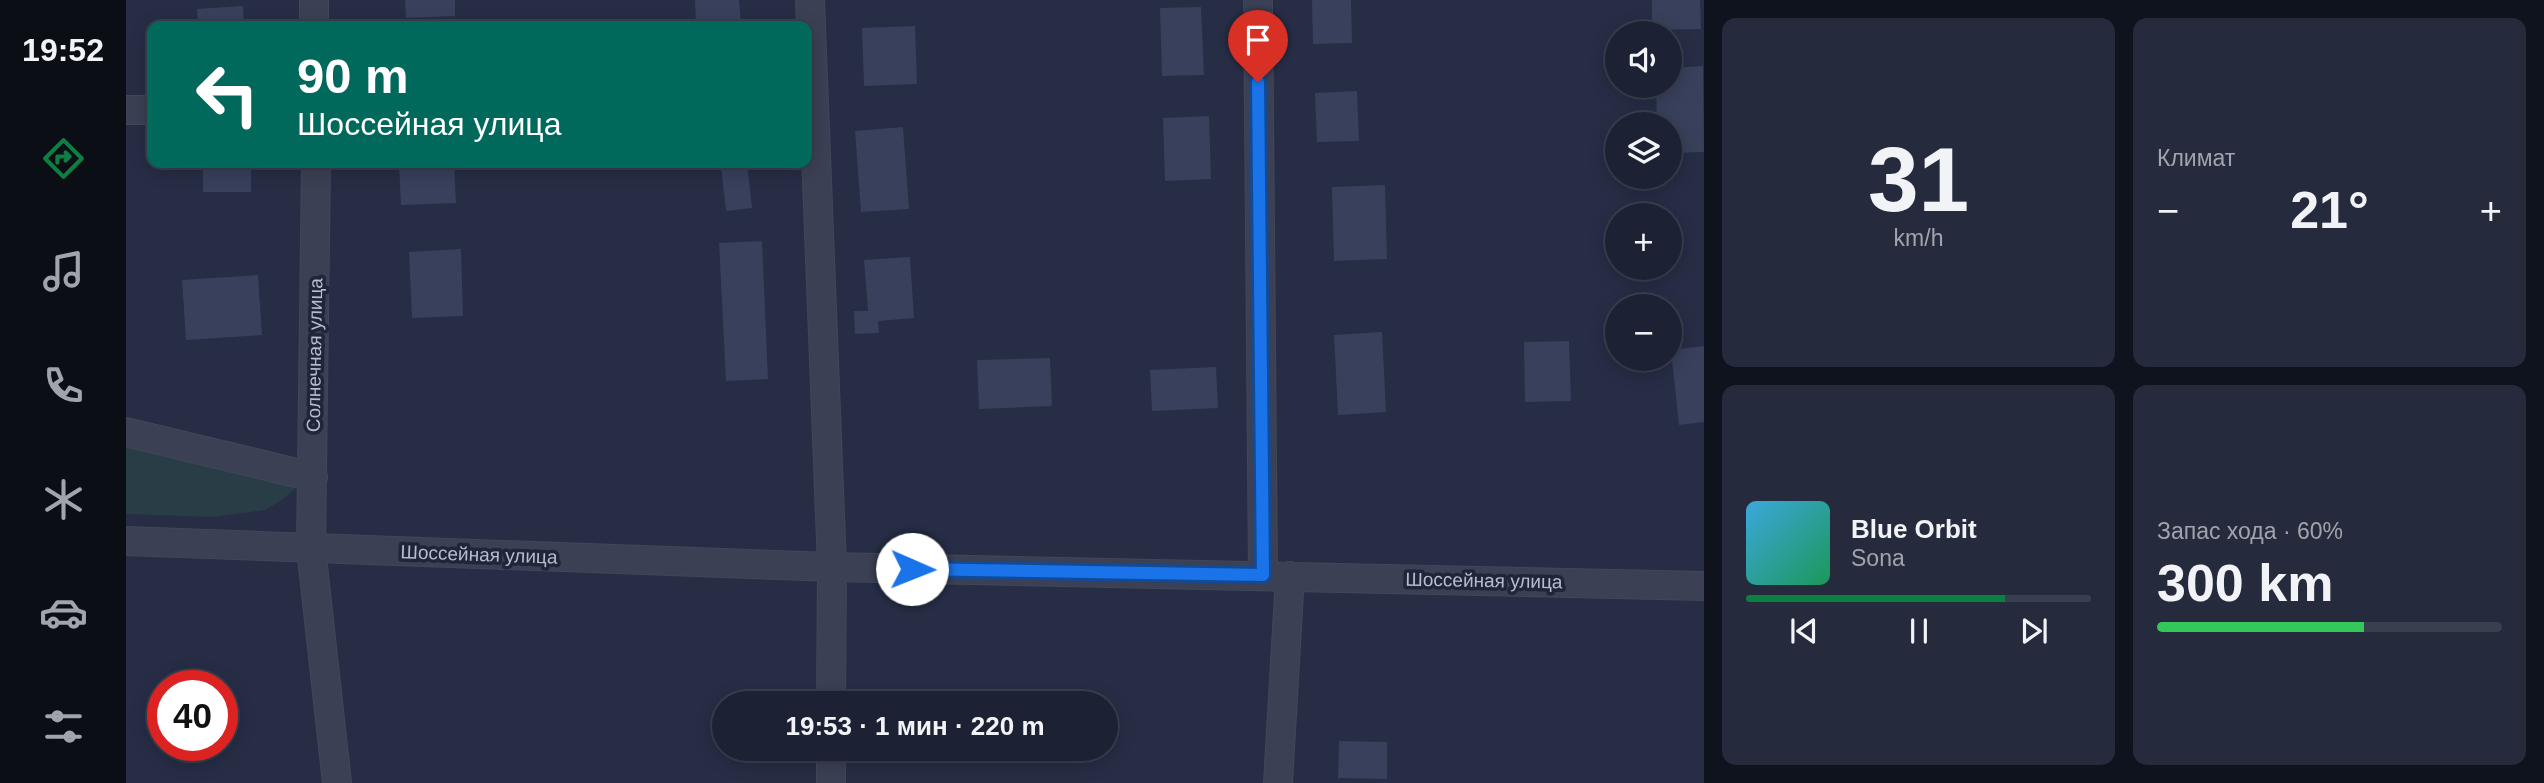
<!DOCTYPE html>
<html lang="ru">
<meta charset="utf-8">
<style>
:root{--surface:#1c2234;--page:#252a3c;--text:#f1f3f6;--muted:#a0a4ac;--line:#3a3f4f;--accent:#0b8043}
body{margin:0;font-family:Helvetica,sans-serif;background:var(--page);color:var(--text);height:100vh;display:flex;flex-direction:column;font-size:26px;white-space:nowrap}
*{box-sizing:border-box;margin:0}
p{font-size:23px;color:var(--muted)}
.icon{flex:none;width:38px;height:38px;fill:none;stroke:currentColor;stroke-width:2;stroke-linecap:round;stroke-linejoin:round}
.map{position:relative;flex:1;overflow:hidden}
.details{display:flex;flex-direction:column;gap:18px;padding:18px;background:#0f131d;width:840px}
.details>*{flex:none}
.hud{position:absolute;left:21px;top:21px;width:665px;height:147px;border-radius:14px;box-shadow:0 4px 18px #0003,0 0 0 2px var(--line);background:#00695c;color:#fff;overflow:hidden}
.tools{position:absolute;left:1479px;top:21px;display:grid;gap:14px}
.tools a{display:grid;place-items:center;width:77px;height:77px;border-radius:50%;background:var(--surface);box-shadow:0 4px 18px #0003,0 0 0 2px var(--line);font-size:35px}
.speed{position:absolute;left:21px;top:670px;display:flex;gap:14px;font-size:35px;font-weight:700;text-align:center}
.speed>*{display:grid;place-content:center;width:91px;height:91px;border-radius:50%;background:var(--surface);box-shadow:0 4px 18px #0003,0 0 0 2px var(--line);line-height:1}
.speed .limit{border:10px solid #d22;background:#fff;color:#111}
.pin{position:absolute;display:grid;place-items:center;width:60px;height:60px;color:#fff;margin:-72px -30px;border-radius:50% 50% 50% 0;rotate:-45deg;box-shadow:0 0 7px #0007}
.pin .icon{rotate:45deg}
.me{position:absolute;width:77px;margin:-38px;rotate:91deg;stroke-linejoin:round;filter:drop-shadow(0 0 5px #0008)}
.turn{display:flex;align-items:center;gap:24px;height:147px;padding:0 35px;font-size:32px}
.turn .icon{width:91px;height:91px;stroke-width:2.5}
.turn b{display:block;font-size:49px;line-height:60px}
.big{font-size:52px;font-weight:700;line-height:1.1}
.details .widget{flex:1;display:flex;flex-direction:column;justify-content:center;gap:10px;min-width:0;padding:0 24px;border-radius:14px;background:var(--page)}
.details .dial{align-items:center;gap:0}
.dial b{font-size:91px;line-height:1}
.song{display:flex;align-items:center;gap:21px}
.cover{width:84px;height:84px;border-radius:10px;background:linear-gradient(135deg,hsl(200 70% 55%),hsl(150 70% 35%))}
.played{height:7px;border-radius:4px;background:linear-gradient(90deg,var(--accent) 75%,var(--line) 75%)}
.keys{display:flex;justify-content:space-around;direction:ltr}
.heat{display:flex;justify-content:space-between;align-items:center;font-size:38px;direction:ltr}
.charge{height:10px;border-radius:5px;background:linear-gradient(90deg,#34c759 60%,var(--line) 0)}
.details .tiles{flex:1;display:grid;gap:18px;grid-template-columns:repeat(2,1fr)}
.trip{position:absolute;left:586px;top:691px;width:406px;height:70px;border-radius:35px;background:var(--surface);box-shadow:0 4px 18px #0003,0 0 0 2px var(--line);font-weight:700;line-height:70px;text-align:center}
main{display:flex;flex:1;min-height:0}
.menu{display:flex;flex-direction:column;width:126px;justify-content:space-around;align-items:center;background:#0b0e15;color:var(--muted)}
.menu .icon{width:49px;height:49px}
.menu .current{color:var(--accent)}
.menu b{font-size:32px;color:var(--text)}
.map>svg:first-child{display:block}
.green{fill:#283d46}
.building{fill:#38405b}
.lines{fill:none;stroke-linecap:round;stroke-linejoin:round}
.minor-casing{stroke:#41475a;stroke-width:30}
.minor{stroke:#3b4054;stroke-width:28}
.route-casing{stroke:#114b97;stroke-width:18}
.route{stroke:#1a73e8;stroke-width:12}
.labels{text-anchor:middle;stroke-width:7;stroke-linejoin:round;paint-order:stroke}
.street-label{font-size:19px;fill:#b8bdcd;stroke:#1f253a}
</style>
<main>
<nav class="menu">
<b>19:52</b>
<svg class="icon current" aria-label="directions" viewBox="0 0 24 24"><path d="M12 3l9 9-9 9-9-9zM9 14v-3h6M13 9l2 2-2 2"/></svg>
<svg class="icon" aria-label="music" viewBox="0 0 24 24"><path d="M9 18V5l10-2v13"/><circle cx="6" cy="18" r="3"/><circle cx="16" cy="16" r="3"/></svg>
<svg class="icon" aria-label="phone" viewBox="0 0 24 24"><path d="M5 4h4l2 5-3 2q2 4 5 5l2-3 5 2v4C11 20 4 13 5 4z"/></svg>
<svg class="icon" aria-label="climate" viewBox="0 0 24 24"><path d="M12 3v18M4 7l16 10M4 17L20 7"/></svg>
<svg class="icon" aria-label="car" viewBox="0 0 24 24"><path d="M5 17H2v-5l4-1 3-4h7l3 4 3 1v5h-3M9 17h6M6 11h13"/><circle cx="7" cy="17" r="2"/><circle cx="17" cy="17" r="2"/></svg>
<svg class="icon" aria-label="filters" viewBox="0 0 24 24"><path d="M4 7h16M4 17h16"/><circle cx="9" cy="7" r="2"/><circle cx="15" cy="17" r="2"/></svg>
</nav>
<div class="map">
<svg width="1578" height="783" viewBox="0 0 1578 783">
<rect width="100%" height="100%" fill="#262d45"/>
<!-- green -->
<path class="green" d="M0,442L173,485L156,500L139,510L87,517L0,514Z"/>
<!-- building -->
<g class="building">
<path d="M279,0H329V16L280,18Z"/>
<path d="M569,0H613L615,25L570,26Z"/>
<path d="M1186,0H1225L1226,43L1187,44Z"/>
<path d="M1526,0H1574L1575,29L1526,30Z"/>
<path d="M117,6L118,26H72L71,9Z"/>
<path d="M1075,7L1078,75L1036,76L1034,8Z"/>
<path d="M789,26L791,84L738,86L736,28Z"/>
<path d="M1577,66L1578,152L1544,153V124H1531L1530,86H1544V68Z"/>
<path d="M1231,91L1233,141L1191,142L1189,93Z"/>
<path d="M1083,116L1085,179L1039,181L1037,118Z"/>
<path d="M777,127L783,209L735,212L729,131Z"/>
<rect x="77" y="163" width="48" height="29"/>
<path d="M273,163H328L330,203L275,205Z"/>
<path d="M589,163H621L626,208L600,211L595,166L589,167Z"/>
<path d="M1259,185L1261,259L1208,261L1206,187Z"/>
<path d="M636,241L642,379L600,381L593,243Z"/>
<path d="M335,249L337,316L286,318L283,252Z"/>
<path d="M784,257L788,318L752,321L753,333L729,334L728,311H742L738,260Z"/>
<path d="M132,275L136,335L60,340L56,280Z"/>
<path d="M1256,332L1260,412L1212,415L1208,335Z"/>
<path d="M1443,341L1445,401L1399,402L1398,342Z"/>
<path d="M1578,346V422L1553,425L1545,350Z"/>
<path d="M924,358L926,406L853,409L851,360Z"/>
<path d="M1090,367L1092,408L1026,411L1024,370Z"/>
<path d="M1213,741L1261,742V779L1212,778Z"/>
</g>
<g class="lines">
<defs>
<g id="minor">
<path d="M188,0V26"/>
<path d="M684,0L706,567L705,704"/>
<path d="M1132,0L1137,575"/>
<path d="M0,110H26"/>
<path d="M190,163L185,548L211,783"/>
<path d="M0,432L187,477"/>
<path d="M0,541L706,567L1578,586"/>
<path d="M705,783V749"/>
<path d="M1152,783L1164,576"/>
</g>
</defs>
<!-- minor casing -->
<use href="#minor" class="minor-casing"/>
<!-- minor -->
<use href="#minor" class="minor"/>
</g>
<g class="lines">
<defs>
<path id="route" d="M786,569L1137,575L1132,82"/>
</defs>
<!-- route casing -->
<use href="#route" class="route-casing"/>
<!-- route -->
<use href="#route" class="route"/>
</g>
<g class="labels">
<!-- street labels -->
<g class="street-label">
<text transform="translate(188 355) rotate(-89)" y="7">Солнечная улица</text>
<text transform="translate(353 554) rotate(2)" y="7">Шоссейная улица</text>
<text transform="translate(1358 580) rotate(1)" y="7">Шоссейная улица</text>
</g>
</g>
</svg>
<div class="tools">
<a><svg class="icon" aria-label="sound" viewBox="0 0 24 24"><path d="M4 9h4l5-4v14l-5-4H4zM17 9q2 3 0 6"/></svg></a>
<a><svg class="icon" aria-label="layers" viewBox="0 0 24 24"><path d="M12 4l9 5-9 5-9-5zM3 14l9 5 9-5"/></svg></a>
<a>+</a>
<a>−</a>
</div>
<div class="speed"><div class="limit">40</div></div>
<div class="pin" style="left:1132px;top:82px;background:#d93025"><svg class="icon" aria-label="arrive" viewBox="0 0 24 24"><path d="M6 21V4h12l-3 4 3 4H6"/></svg></div>
<svg class="me" style="left:786px;top:569px" viewBox="-20 -20 40 40"><circle r="19" fill="#fff"/><path d="M0-13L10 11 0 6-10 11z" fill="#1a73e8"/></svg>
<div class="trip">19:53 · 1 мин · 220 m</div>
<div class="hud">
<div class="turn"><svg class="icon" aria-label="left" viewBox="0 0 24 24"><path d="M17 20v-9H6M10 6l-5 5 5 5"/></svg><div><b>90 m</b>Шоссейная улица</div></div>
</div>
</div>
<section class="details">
<div class="tiles">
<div class="widget dial"><b>31</b><p>km/h</p></div>
<div class="widget"><p>Климат</p>
<div class="heat"><a>−</a><b class="big">21°</b><a>+</a></div>
</div>
<div class="widget">
<div class="song"><i class="cover"></i><div><b>Blue Orbit</b><p>Sona</p></div></div>
<div class="played"></div>
<div class="keys"><svg class="icon" aria-label="previous" viewBox="0 0 24 24"><path d="M18 5L8 12l10 7zM5 5v14"/></svg><svg class="icon" aria-label="pause" viewBox="0 0 24 24"><path d="M8 5v14M16 5v14"/></svg><svg class="icon" aria-label="next" viewBox="0 0 24 24"><path d="M6 5l10 7-10 7zM19 5v14"/></svg></div>
</div>
<div class="widget"><p>Запас хода · 60%</p><b class="big">300 km</b><div class="charge"></div></div>
</div>
</section>
</main>
